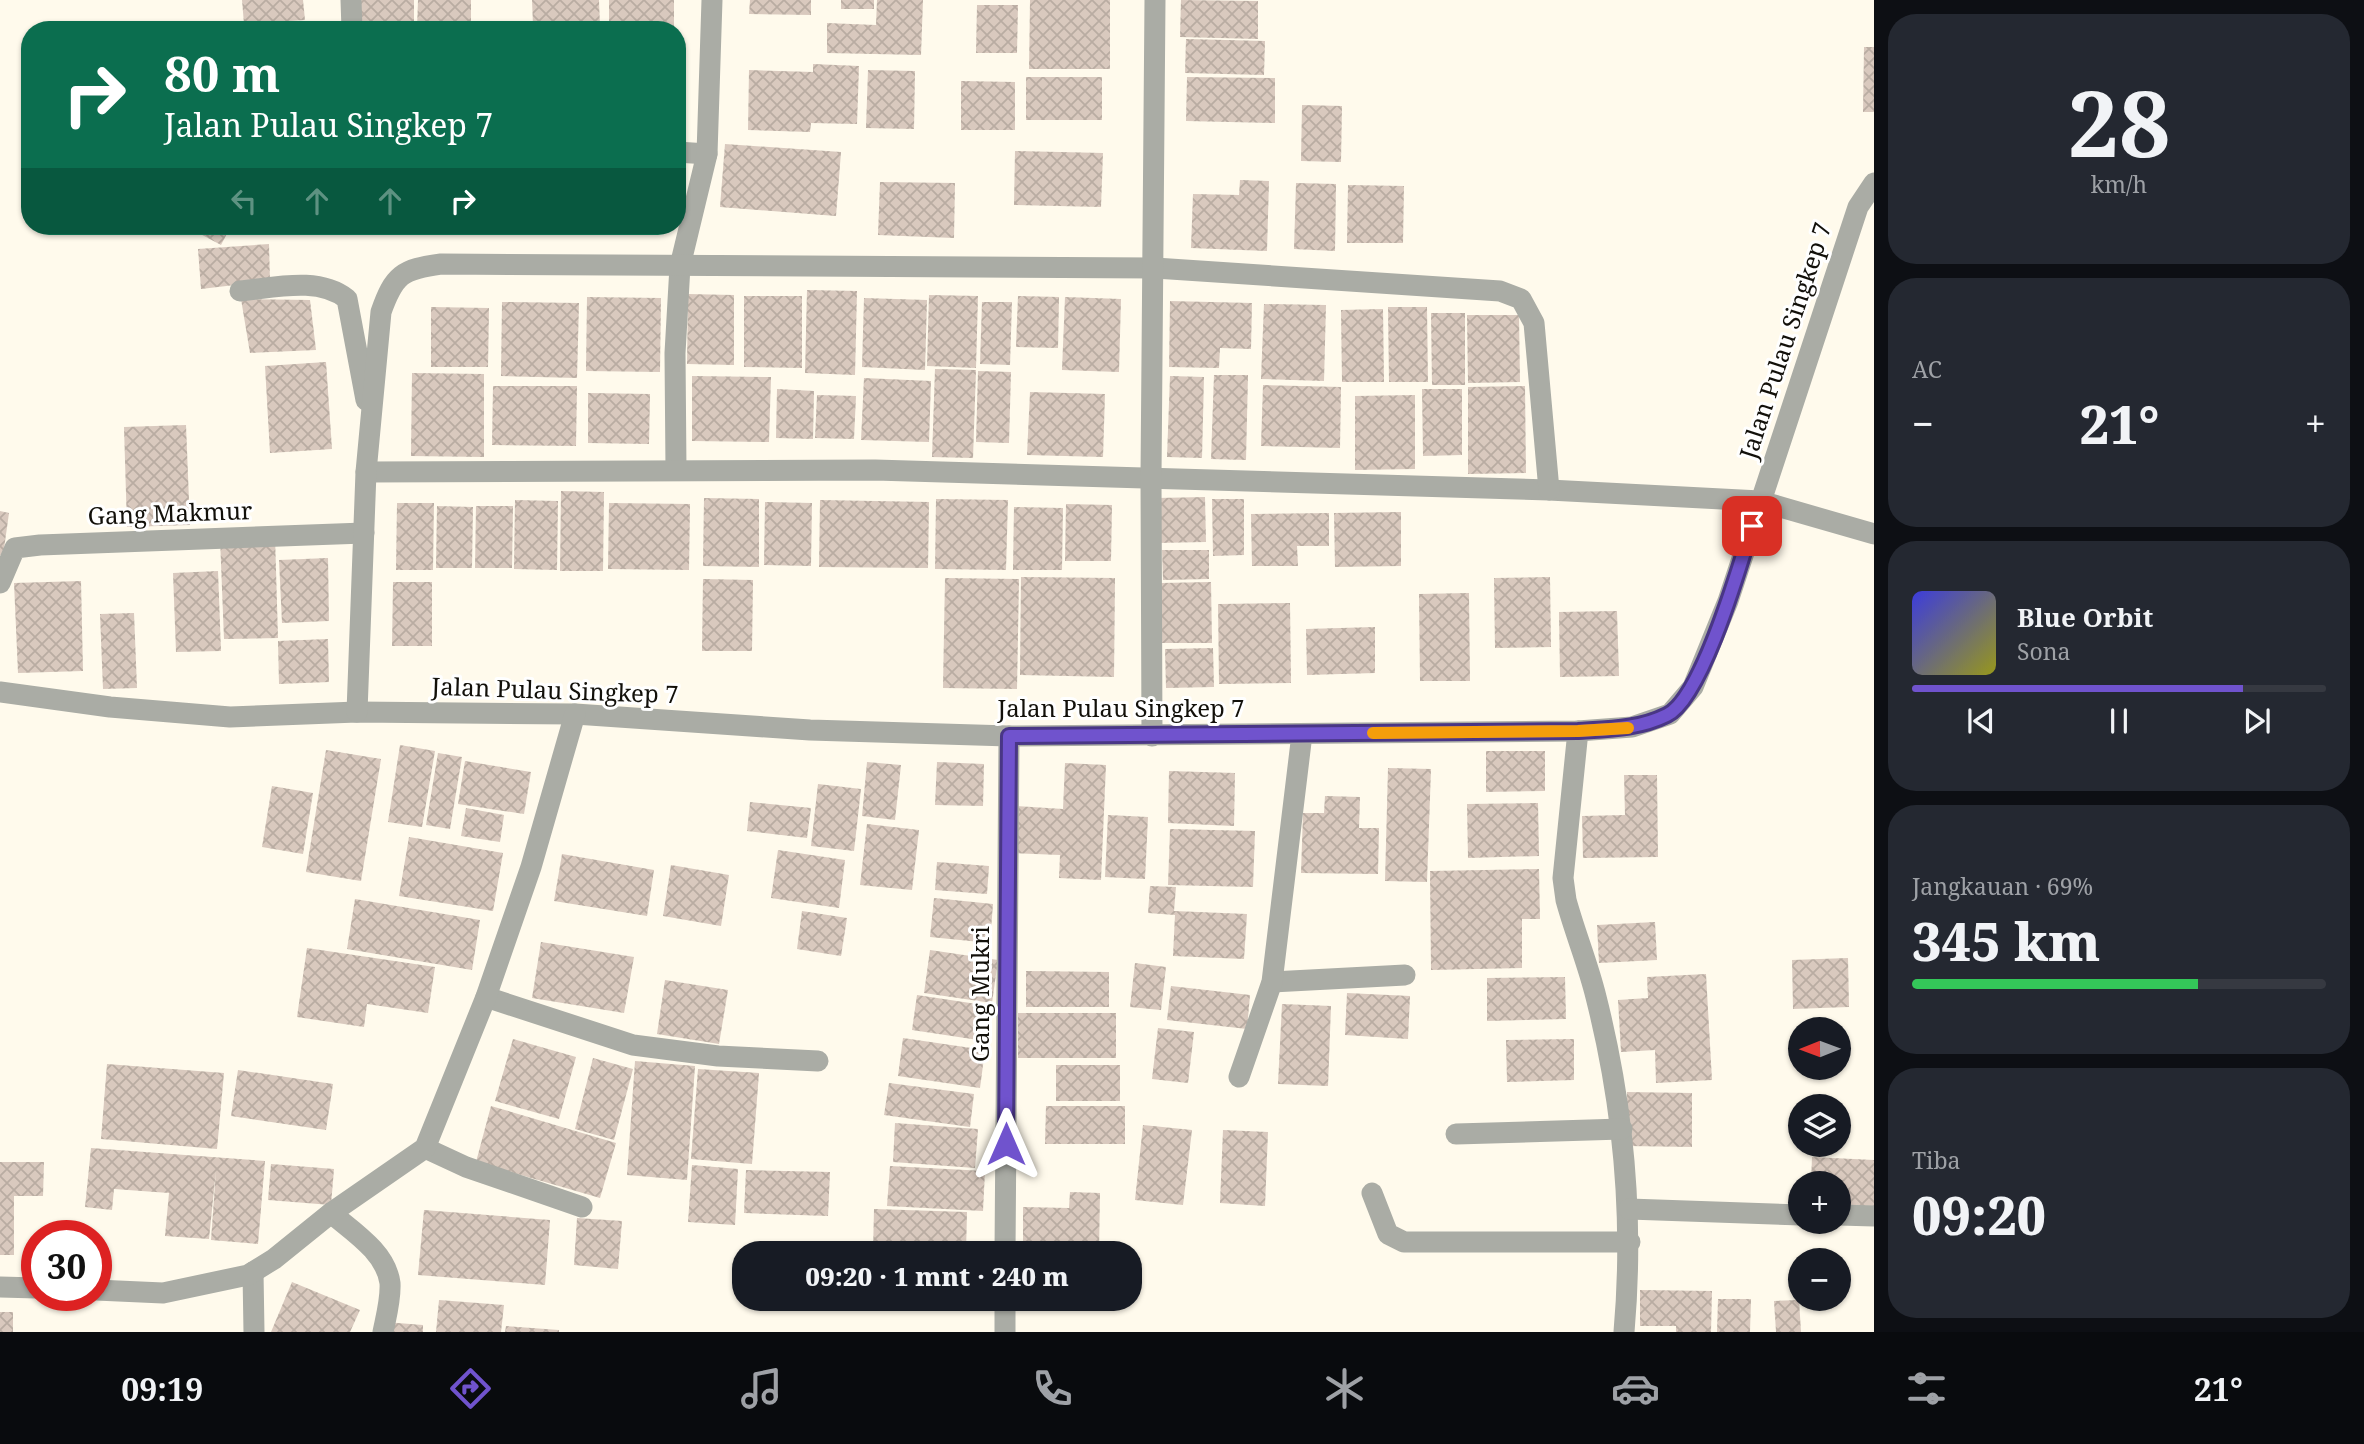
<!DOCTYPE html>
<html lang="id">
<meta charset="utf-8">
<style>
:root{--surface:#171b24;--page:#242831;--text:#f1f3f6;--muted:#9ea1a6;--line:#363941;--accent:#7053cd}
body{margin:0;font-family:"Noto Serif",serif;background:var(--page);color:var(--text);height:100vh;display:flex;flex-direction:column;font-size:26px;white-space:nowrap}
*{box-sizing:border-box;margin:0}
p{font-size:23px;color:var(--muted)}
.icon{flex:none;width:38px;height:38px;fill:none;stroke:currentColor;stroke-width:2;stroke-linecap:round;stroke-linejoin:round}
.map{position:relative;flex:1;overflow:hidden}
.side{display:flex;flex-direction:column;gap:14px;padding:14px;background:#0d0f14;width:490px}
.side>*{flex:none}
.guide{position:absolute;left:21px;top:21px;width:665px;height:214px;border-radius:28px;box-shadow:0 2px 5px #0004;background:#0b6e4f;color:#fff;overflow:hidden}
.needle{width:46px;rotate:269deg}
.fabs{position:absolute;left:1788px;top:1017px;display:grid;gap:14px}
.fabs a{display:grid;place-items:center;width:63px;height:63px;border-radius:50%;background:var(--surface);box-shadow:0 2px 5px #0004;font-size:35px}
.speed{position:absolute;left:21px;top:1220px;display:flex;gap:14px;font-size:35px;font-weight:700;text-align:center}
.speed>*{display:grid;place-content:center;width:91px;height:91px;border-radius:50%;background:var(--surface);box-shadow:0 2px 5px #0004;line-height:1}
.speed .limit{border:10px solid #d22;background:#fff;color:#111}
.pin{position:absolute;display:grid;place-items:center;width:60px;height:60px;color:#fff;margin:-30px;border-radius:14px;box-shadow:0 4px 10px #0006}
.me{position:absolute;width:77px;margin:-38px;rotate:0deg;stroke-linejoin:round;filter:drop-shadow(0 0 5px #0008)}
.turn{display:flex;align-items:center;gap:24px;height:147px;padding:0 28px;font-size:32px}
.turn .icon{width:91px;height:91px;stroke-width:2.5}
.turn b{display:block;font-size:49px;line-height:60px}
.lanes{display:flex;align-items:center;height:66px;padding:0 28px;background:#0003;justify-content:center;gap:35px;direction:ltr}
.lanes .off{opacity:.35}
.big{font-size:52px;font-weight:800;line-height:1.1}
.side .widget{flex:1;display:flex;flex-direction:column;justify-content:center;gap:10px;min-width:0;padding:0 24px;border-radius:28px;background:var(--page)}
.side .dial{align-items:center;gap:0}
.dial b{font-size:91px;line-height:1}
.song{display:flex;align-items:center;gap:21px}
.cover{width:84px;height:84px;border-radius:10px;background:linear-gradient(135deg,hsl(240 70% 55%),hsl(60 70% 35%))}
.played{height:7px;border-radius:4px;background:linear-gradient(90deg,var(--accent) 80%,var(--line) 80%)}
.keys{display:flex;justify-content:space-around;direction:ltr}
.heat{display:flex;justify-content:space-between;align-items:center;font-size:38px;direction:ltr}
.charge{height:10px;border-radius:5px;background:linear-gradient(90deg,#34c759 69%,var(--line) 0)}
.trip{position:absolute;left:732px;top:1241px;width:410px;height:70px;border-radius:28px;background:var(--surface);box-shadow:0 2px 5px #0004;font-weight:800;line-height:70px;text-align:center}
.tab-bar{display:flex;height:112px;justify-content:space-around;align-items:center;background:#090b0e;color:var(--muted)}
.tab-bar .icon{width:49px;height:49px}
.tab-bar .active{color:var(--accent)}
.tab-bar b{font-size:32px;color:var(--text)}
main{display:flex;flex:1;min-height:0}
.map>svg:first-child{display:block}
.building{fill:url(#building-cross-hatch)}
.lines{fill:none;stroke-linecap:round;stroke-linejoin:round}
.minor{stroke:#aaaca5;stroke-width:21}
.route-casing{stroke:#493685;stroke-width:18}
.route{stroke:#7053cd;stroke-width:12}
.slow{stroke:#f59e0b;stroke-width:12}
.labels{text-anchor:middle;stroke-width:6;stroke-linejoin:round;paint-order:stroke}
.street-label{font-size:24px;fill:#12100a;stroke:#fff}
</style>
<main>
<div class="map">
<svg width="1874" height="1332" viewBox="0 0 1874 1332">
<defs>
<pattern id="building-cross-hatch" width="8" height="8" patternUnits="userSpaceOnUse" patternTransform="scale(1.75)"><rect width="8" height="8" fill="#d9c9be"/><path d="M0 0l8 8M0 8l8-8" fill="none" stroke="#b9aca2"/></pattern>
</defs>
<rect width="100%" height="100%" fill="#fffaec"/>
<!-- building -->
<g class="building">
<path d="M242,0H303L305,20L244,24Z"/>
<rect x="356" y="0" width="58" height="22"/>
<path d="M418,0H471V28H417Z"/>
<path d="M532,0H599L600,26H533Z"/>
<rect x="609" y="0" width="65" height="30"/>
<path d="M750,0H811V15L749,14Z"/>
<rect x="841" y="0" width="33" height="9"/>
<path d="M877,0H923L921,55L827,53V23L876,25Z"/>
<path d="M1030,0H1110V69H1029Z"/>
<path d="M1181,0L1258,1V39L1180,37Z"/>
<path d="M977,5H1018L1017,53H976Z"/>
<path d="M1186,39L1265,41L1264,75L1185,73Z"/>
<path d="M1864,47H1874V112H1863Z"/>
<path d="M813,64L859,66L857,124L811,123L810,132L748,130L749,70L813,72Z"/>
<path d="M868,70L915,71L914,129L866,128Z"/>
<rect x="1026" y="77" width="76" height="43"/>
<path d="M1187,77L1275,78V123L1186,121Z"/>
<path d="M961,81L1015,82V130H961Z"/>
<path d="M1302,105L1342,106L1341,162L1301,161Z"/>
<path d="M725,144L841,152L836,216L720,207Z"/>
<path d="M1015,151L1103,153L1101,207L1014,205Z"/>
<path d="M1240,180L1269,181L1267,251L1191,248L1193,194L1239,195Z"/>
<path d="M880,182L955,183L954,238L878,235Z"/>
<path d="M1296,183L1336,184L1335,251L1294,249Z"/>
<path d="M1348,185L1404,186L1403,243H1347Z"/>
<path d="M193,226H231L221,245L191,229Z"/>
<path d="M366,226H426L425,234L365,229Z"/>
<path d="M269,244L270,281L201,289L198,249Z"/>
<path d="M807,290L857,291L855,375L805,373Z"/>
<path d="M688,294L734,295V365L687,364Z"/>
<path d="M929,295L978,296L976,368L927,366Z"/>
<path d="M744,296H802V368L744,367Z"/>
<path d="M1018,296L1059,297L1058,348L1016,347Z"/>
<path d="M587,297L661,298L660,372L586,371Z"/>
<path d="M1065,297L1121,299L1119,372L1062,370Z"/>
<path d="M864,298L927,300L925,370L862,367Z"/>
<path d="M241,299L310,300L316,350L250,353Z"/>
<path d="M1170,301L1252,303L1251,349L1220,348L1219,368L1169,367Z"/>
<path d="M502,302L579,303L577,378L501,376Z"/>
<path d="M982,302H1012L1010,365L980,364Z"/>
<path d="M1264,304L1326,305L1324,381L1261,379Z"/>
<path d="M431,307L489,308L488,367H431Z"/>
<path d="M1388,307H1427L1428,382H1389Z"/>
<path d="M1383,309L1384,382H1342L1341,310Z"/>
<path d="M1431,313H1465V385H1432Z"/>
<path d="M1467,315H1519L1520,382L1468,383Z"/>
<path d="M326,362L332,449L270,453L265,366Z"/>
<path d="M935,369L976,370L973,458L932,457Z"/>
<path d="M978,371L1011,372L1009,443L976,442Z"/>
<path d="M412,373L484,374V457L411,456Z"/>
<path d="M1214,375H1248L1246,460L1211,459Z"/>
<path d="M692,376L771,377L769,442L692,441Z"/>
<path d="M1170,376L1204,377L1202,458L1167,457Z"/>
<path d="M864,378L931,381L929,442L861,440Z"/>
<path d="M1263,385L1341,387L1340,448L1261,446Z"/>
<path d="M493,386H577L576,446L492,445Z"/>
<path d="M1525,386L1526,473L1468,474V387Z"/>
<path d="M777,389L814,391L813,439L776,438Z"/>
<path d="M1422,389H1462V455L1423,456Z"/>
<path d="M1030,392L1105,394L1103,457L1027,455Z"/>
<path d="M588,393L650,394L649,444L588,443Z"/>
<path d="M817,395L856,396L854,439L815,438Z"/>
<path d="M1415,395V469L1355,470V396Z"/>
<path d="M186,425L190,525L127,527L124,427Z"/>
<path d="M561,491L604,492L603,571H560Z"/>
<path d="M1205,497L1206,542L1157,543L1156,498Z"/>
<path d="M704,498L759,499V567L703,566Z"/>
<path d="M936,499L1008,500L1006,570L935,569Z"/>
<path d="M1212,499H1244V555L1213,556Z"/>
<path d="M515,500L558,501L557,570L514,569Z"/>
<path d="M820,500L929,502L928,568L819,567Z"/>
<path d="M765,502L812,503L811,566L764,565Z"/>
<path d="M397,503H434L433,570H396Z"/>
<path d="M609,503L690,504L689,570L608,569Z"/>
<path d="M1066,504L1112,505L1111,561H1065Z"/>
<path d="M437,506L473,507L472,568H436Z"/>
<path d="M476,506H513L512,568H475Z"/>
<path d="M1014,507L1063,508L1062,570H1013Z"/>
<path d="M0,511L9,513L3,556L0,555Z"/>
<path d="M1401,512V566L1335,567L1334,513Z"/>
<path d="M1329,513V546H1297L1298,566H1252L1251,514Z"/>
<path d="M275,536L278,638L224,639L220,538Z"/>
<path d="M1162,550H1209V579L1163,580Z"/>
<path d="M328,558L329,621L282,623L279,560Z"/>
<path d="M218,571L221,651L176,652L173,573Z"/>
<path d="M1021,577L1115,578L1114,677L1020,675Z"/>
<path d="M1550,577L1551,647L1495,648L1494,578Z"/>
<path d="M945,578L1019,579L1017,689L943,688Z"/>
<path d="M703,579L753,580L752,651H702Z"/>
<path d="M81,581L83,671L18,673L14,583Z"/>
<path d="M393,582H432V646H392Z"/>
<path d="M1211,582L1212,643H1162L1161,583Z"/>
<path d="M1469,593L1470,681H1420L1419,594Z"/>
<path d="M1290,603L1291,683L1219,684L1218,604Z"/>
<path d="M1617,611L1619,676L1560,677L1559,612Z"/>
<path d="M134,613L137,688L103,689L100,614Z"/>
<path d="M1375,627V673L1307,675L1306,629Z"/>
<path d="M328,639L329,682L279,684L278,641Z"/>
<path d="M1213,648L1214,687L1166,688L1165,649Z"/>
<path d="M400,745L435,751L422,827L388,822Z"/>
<path d="M326,750L381,759L361,881L306,872Z"/>
<path d="M1486,751H1545V791L1486,792Z"/>
<path d="M438,753L462,757L450,829L426,825Z"/>
<path d="M465,761L531,772L524,814L458,804Z"/>
<path d="M867,762L901,765L895,820L862,816Z"/>
<path d="M937,762L984,764L983,806L935,805Z"/>
<path d="M1065,763L1106,765L1101,880L1059,878L1060,855L1012,853L1015,806L1063,809Z"/>
<path d="M1388,768L1431,769L1427,882L1385,881Z"/>
<path d="M1169,771L1235,773L1234,826L1168,823Z"/>
<path d="M1624,775H1657L1658,857L1583,858L1582,816L1625,815Z"/>
<path d="M818,784L861,789L854,851L811,846Z"/>
<path d="M272,786L313,793L303,854L262,847Z"/>
<path d="M1325,796L1360,797L1359,828H1379L1378,874L1301,873L1303,813H1324Z"/>
<path d="M750,802L811,808L807,838L747,831Z"/>
<path d="M1538,803L1539,856L1468,858L1467,804Z"/>
<path d="M466,808L504,815L500,842L461,836Z"/>
<path d="M1108,815L1148,817L1145,879L1105,877Z"/>
<path d="M867,824L919,830L912,890L860,885Z"/>
<path d="M1170,829L1255,831L1253,887L1168,885Z"/>
<path d="M409,837L503,853L493,911L399,896Z"/>
<path d="M778,850L845,860L839,908L771,898Z"/>
<path d="M562,854L654,870L647,916L554,901Z"/>
<path d="M937,862L989,866L987,894L935,890Z"/>
<path d="M671,865L729,875L721,926L663,916Z"/>
<path d="M1539,869L1540,919H1522V968L1431,970L1430,871Z"/>
<path d="M1150,886L1176,887L1174,911L1247,914L1244,959L1173,956L1175,915L1148,913Z"/>
<path d="M934,898L993,904L990,943L930,937Z"/>
<path d="M355,899L480,920L472,970L347,949Z"/>
<path d="M802,911L847,918L841,956L797,949Z"/>
<path d="M1655,922L1657,960L1599,963L1597,925Z"/>
<path d="M541,942L634,957L624,1013L532,998Z"/>
<path d="M307,948L435,967L428,1013L367,1004L364,1027L297,1017Z"/>
<path d="M930,950L998,960L992,1003L924,993Z"/>
<path d="M1848,958L1849,1007L1793,1009L1792,960Z"/>
<path d="M1135,963L1166,967L1161,1010L1130,1007Z"/>
<path d="M1026,971L1109,972V1007H1026Z"/>
<path d="M1706,974L1712,1080L1656,1083L1655,1050L1621,1052L1618,1000L1648,998L1647,977Z"/>
<path d="M1565,977L1566,1019L1487,1021V978Z"/>
<path d="M665,980L728,990L719,1044L657,1034Z"/>
<path d="M1171,986L1250,995L1247,1029L1167,1020Z"/>
<path d="M1347,993L1410,996L1408,1039L1345,1035Z"/>
<path d="M917,995L990,1006L985,1041L912,1030Z"/>
<path d="M1282,1004L1331,1006L1328,1086L1278,1084Z"/>
<rect x="1018" y="1013" width="98" height="45"/>
<path d="M1158,1028L1194,1032L1188,1083L1152,1079Z"/>
<path d="M903,1038L985,1050L980,1088L898,1076Z"/>
<path d="M513,1039L576,1057L559,1119L495,1101Z"/>
<path d="M1574,1039V1080L1507,1082L1506,1040Z"/>
<path d="M593,1058L633,1069L614,1140L575,1129Z"/>
<path d="M635,1061L695,1066L687,1180L627,1175Z"/>
<path d="M107,1064L224,1073L217,1149L101,1139Z"/>
<rect x="1056" y="1065" width="64" height="36"/>
<path d="M698,1069L759,1073L752,1164L691,1159Z"/>
<path d="M238,1070L333,1084L326,1130L231,1116Z"/>
<path d="M889,1083L974,1094L970,1127L884,1115Z"/>
<path d="M1627,1092L1692,1093V1147L1627,1146Z"/>
<path d="M491,1106L616,1143L600,1198L476,1162Z"/>
<path d="M1046,1106H1125V1144H1045Z"/>
<path d="M895,1123L978,1129L975,1168L893,1162Z"/>
<path d="M1143,1125L1192,1130L1183,1205L1135,1200Z"/>
<path d="M1223,1130L1268,1132L1265,1206L1220,1203Z"/>
<path d="M91,1148L265,1161L258,1244L211,1240L216,1170L209,1239L165,1236L169,1193L114,1189L112,1210L85,1207Z"/>
<path d="M1812,1157L1874,1160V1213L1839,1210V1183H1811Z"/>
<path d="M0,1162H44L43,1196H14V1255H0Z"/>
<path d="M271,1164L334,1169L331,1205L268,1200Z"/>
<path d="M692,1165L738,1169L735,1225L688,1222Z"/>
<path d="M890,1166L985,1171L983,1211L887,1206Z"/>
<path d="M746,1170L830,1172L828,1216L744,1213Z"/>
<path d="M1070,1192L1100,1193L1099,1253H1023V1207L1069,1208Z"/>
<path d="M874,1209L967,1212L966,1253H873Z"/>
<path d="M424,1210L550,1220L545,1285L418,1275Z"/>
<path d="M577,1218L622,1221L618,1269L574,1265Z"/>
<path d="M292,1282L360,1310L350,1332H271Z"/>
<path d="M1640,1290L1712,1291L1711,1332H1676V1326H1640Z"/>
<path d="M1718,1299H1751L1750,1332H1717Z"/>
<path d="M439,1300L504,1305L501,1332H436Z"/>
<path d="M1799,1300L1801,1332H1776L1774,1301Z"/>
<rect x="0" y="1312" width="13" height="20"/>
<path d="M385,1322L423,1325V1332H384Z"/>
<path d="M506,1326L559,1330V1332H505Z"/>
</g>
<g class="lines">
<!-- minor -->
<g class="minor">
<path d="M351,0L352,30"/>
<path d="M677,152L707,154"/>
<path d="M240,291C274,288 318,276 347,299L366,400"/>
<path d="M676,470L675,353L680,266L707,154L712,0"/>
<path d="M366,472L875,470L1549,490L1760,501L1874,534"/>
<path d="M0,583L15,548L40,545L364,533"/>
<path d="M0,692L110,707L230,717L357,712L575,714L810,730L1009,736L1578,731L1632,727L1670,714L1693,687L1728,601L1858,207L1874,183"/>
<path d="M357,712L366,472L381,312C394,275 402,269 441,264L1155,268L1500,291L1521,299L1534,323L1549,490"/>
<path d="M1578,731L1563,878L1566,900C1575,933 1588,964 1596,997C1624,1108 1634,1219 1624,1332"/>
<path d="M1152,736L1151,477L1155,0"/>
<path d="M1272,982L1405,975"/>
<path d="M486,997L633,1045L718,1056L818,1061"/>
<path d="M1239,1077L1272,982L1302,734"/>
<path d="M1456,1134L1622,1129"/>
<path d="M425,1148L466,1167L582,1207"/>
<path d="M1372,1193L1388,1234L1404,1242H1630"/>
<path d="M1629,1209L1801,1215"/>
<path d="M331,1213C352,1231 386,1252 390,1283C391,1299 386,1317 383,1332"/>
<path d="M1839,1215L1874,1216"/>
<path d="M1005,1253L1009,736"/>
<path d="M253,1272L254,1332"/>
<path d="M0,1287L37,1288"/>
<path d="M96,1290L163,1293L248,1275L274,1259L331,1213L425,1148L486,997L531,867L575,714"/>
<path d="M1005,1332V1298"/>
</g>
</g>
<g class="lines">
<defs>
<path id="route" d="M1006,1144L1009,736L1578,731C1609,729 1639,729 1667,715C1702,698 1740,565 1752,526"/>
</defs>
<!-- route casing -->
<use href="#route" class="route-casing"/>
<!-- route -->
<use href="#route" class="route"/>
<!-- slow -->
<path class="slow" d="M1373,733L1578,731L1628,728"/>
</g>
<g class="labels">
<!-- street labels -->
<g class="street-label">
<text transform="translate(1786 341) rotate(-72)" y="8">Jalan Pulau Singkep 7</text>
<text transform="translate(170 514) rotate(-2)" y="8">Gang Makmur</text>
<text transform="translate(555 691) rotate(2)" y="8">Jalan Pulau Singkep 7</text>
<text x="1121" y="717">Jalan Pulau Singkep 7</text>
<text transform="translate(981 994) rotate(-90)" y="8">Gang Mukri</text>
</g>
</g>
</svg>
<div class="fabs">
<a><svg class="needle" viewBox="-14 -14 28 28"><path d="M0-13l5 13h-10z" fill="#e53935"/><path d="M0 13l5-13h-10z" fill="#9ea1a6"/></svg></a>
<a><svg class="icon" aria-label="layers" viewBox="0 0 24 24"><path d="M12 4l9 5-9 5-9-5zM3 14l9 5 9-5"/></svg></a>
<a>+</a>
<a>−</a>
</div>
<div class="speed"><div class="limit">30</div></div>
<div class="pin" style="left:1752px;top:526px;background:#d93025"><svg class="icon" aria-label="arrive" viewBox="0 0 24 24"><path d="M6 21V4h12l-3 4 3 4H6"/></svg></div>
<svg class="me" style="left:1006px;top:1144px" viewBox="-20 -20 40 40"><path d="M0-17L14 15 0 8-14 15z" fill="#7053cd" stroke="#fff" stroke-width="4"/></svg>
<div class="trip">09:20 · 1 mnt · 240 m</div>
<div class="guide">
<div class="turn"><svg class="icon" aria-label="right" viewBox="0 0 24 24"><path d="M7 20v-9h11M14 6l5 5-5 5"/></svg><div><b>80 m</b>Jalan Pulau Singkep 7</div></div>
<div class="lanes"><svg class="icon off" aria-label="left" viewBox="0 0 24 24"><path d="M17 20v-9H6M10 6l-5 5 5 5"/></svg><svg class="icon off" aria-label="ahead" viewBox="0 0 24 24"><path d="M12 20V5M6 11l6-6 6 6"/></svg><svg class="icon off" aria-label="ahead" viewBox="0 0 24 24"><path d="M12 20V5M6 11l6-6 6 6"/></svg><svg class="icon" aria-label="right" viewBox="0 0 24 24"><path d="M7 20v-9h11M14 6l5 5-5 5"/></svg></div>
</div>
</div>
<section class="side">
<div class="widget dial"><b>28</b><p>km/h</p></div>
<div class="widget"><p>AC</p>
<div class="heat"><a>−</a><b class="big">21°</b><a>+</a></div>
</div>
<div class="widget">
<div class="song"><i class="cover"></i><div><b>Blue Orbit</b><p>Sona</p></div></div>
<div class="played"></div>
<div class="keys"><svg class="icon" aria-label="previous" viewBox="0 0 24 24"><path d="M18 5L8 12l10 7zM5 5v14"/></svg><svg class="icon" aria-label="pause" viewBox="0 0 24 24"><path d="M8 5v14M16 5v14"/></svg><svg class="icon" aria-label="next" viewBox="0 0 24 24"><path d="M6 5l10 7-10 7zM19 5v14"/></svg></div>
</div>
<div class="widget"><p>Jangkauan · 69%</p><b class="big">345 km</b><div class="charge"></div></div>
<div class="widget"><p>Tiba</p><b class="big">09:20</b></div>
</section>
</main>
<nav class="tab-bar">
<b>09:19</b>
<svg class="icon active" aria-label="directions" viewBox="0 0 24 24"><path d="M12 3l9 9-9 9-9-9zM9 14v-3h6M13 9l2 2-2 2"/></svg>
<svg class="icon" aria-label="music" viewBox="0 0 24 24"><path d="M9 18V5l10-2v13"/><circle cx="6" cy="18" r="3"/><circle cx="16" cy="16" r="3"/></svg>
<svg class="icon" aria-label="phone" viewBox="0 0 24 24"><path d="M5 4h4l2 5-3 2q2 4 5 5l2-3 5 2v4C11 20 4 13 5 4z"/></svg>
<svg class="icon" aria-label="climate" viewBox="0 0 24 24"><path d="M12 3v18M4 7l16 10M4 17L20 7"/></svg>
<svg class="icon" aria-label="car" viewBox="0 0 24 24"><path d="M5 17H2v-5l4-1 3-4h7l3 4 3 1v5h-3M9 17h6M6 11h13"/><circle cx="7" cy="17" r="2"/><circle cx="17" cy="17" r="2"/></svg>
<svg class="icon" aria-label="filters" viewBox="0 0 24 24"><path d="M4 7h16M4 17h16"/><circle cx="9" cy="7" r="2"/><circle cx="15" cy="17" r="2"/></svg>
<b>21°</b>
</nav>
